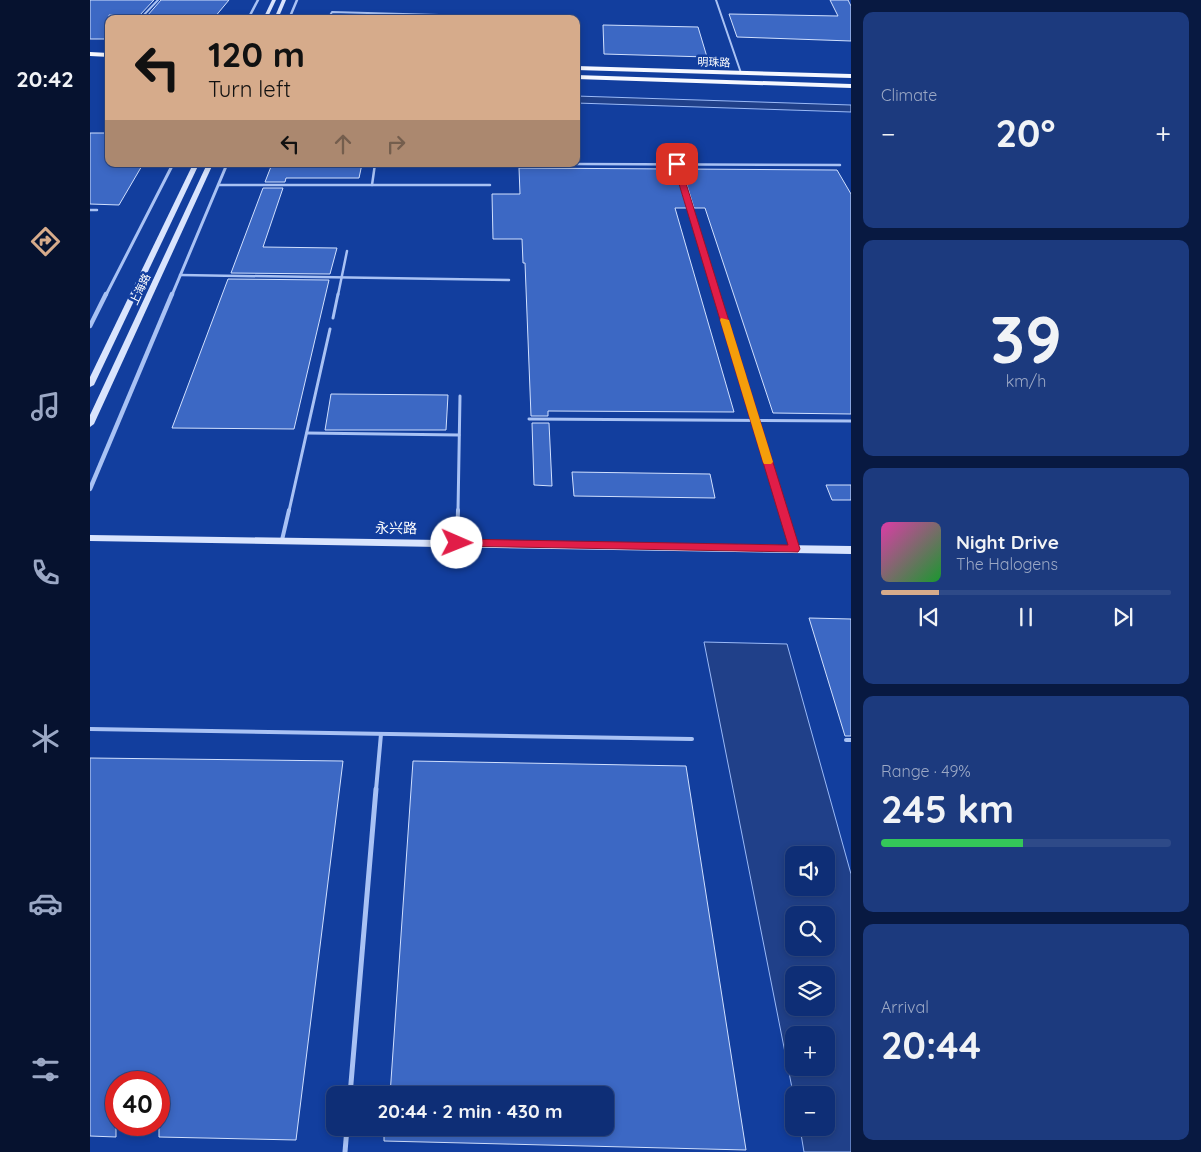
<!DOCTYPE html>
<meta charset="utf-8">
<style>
:root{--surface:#0e2e76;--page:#1c3a7e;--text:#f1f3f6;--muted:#9ba8c5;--line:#2e4a88;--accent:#d6ab8b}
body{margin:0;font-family:Quicksand,"Noto Sans SC",sans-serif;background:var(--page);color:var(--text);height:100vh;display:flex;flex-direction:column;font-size:19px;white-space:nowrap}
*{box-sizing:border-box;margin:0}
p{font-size:16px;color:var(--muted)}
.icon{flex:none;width:28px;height:28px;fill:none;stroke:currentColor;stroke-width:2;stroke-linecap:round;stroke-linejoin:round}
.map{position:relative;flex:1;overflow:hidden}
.drawer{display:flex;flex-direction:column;gap:12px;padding:12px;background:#081941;width:350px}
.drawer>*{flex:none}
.hud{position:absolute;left:15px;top:15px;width:475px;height:152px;border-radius:10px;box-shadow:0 2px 8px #0003,0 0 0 1px var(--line);background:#d6ab8b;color:#111;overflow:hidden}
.buttons{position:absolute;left:695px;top:846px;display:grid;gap:10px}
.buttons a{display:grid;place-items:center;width:50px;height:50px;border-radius:10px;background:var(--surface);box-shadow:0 2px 8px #0003,0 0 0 1px var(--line);font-size:25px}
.speed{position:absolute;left:15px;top:1071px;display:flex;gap:10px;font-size:25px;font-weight:700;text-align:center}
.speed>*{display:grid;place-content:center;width:65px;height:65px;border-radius:50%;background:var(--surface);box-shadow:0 2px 8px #0003,0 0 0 1px var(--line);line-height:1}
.speed .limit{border:8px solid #d22;background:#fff;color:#111}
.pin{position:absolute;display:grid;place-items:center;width:42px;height:42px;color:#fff;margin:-21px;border-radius:10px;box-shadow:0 2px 8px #0006}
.me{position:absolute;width:55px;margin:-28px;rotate:91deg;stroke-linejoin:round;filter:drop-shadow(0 0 4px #0008)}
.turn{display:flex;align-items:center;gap:18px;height:105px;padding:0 20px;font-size:22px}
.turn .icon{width:65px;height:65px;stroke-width:2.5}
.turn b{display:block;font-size:35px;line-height:42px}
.lanes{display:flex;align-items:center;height:48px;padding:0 20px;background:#0003;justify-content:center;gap:25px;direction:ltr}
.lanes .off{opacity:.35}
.big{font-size:38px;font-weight:800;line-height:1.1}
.drawer .widget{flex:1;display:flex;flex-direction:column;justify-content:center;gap:8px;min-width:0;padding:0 18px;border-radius:10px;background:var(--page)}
.drawer .dial{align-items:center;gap:0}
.dial b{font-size:65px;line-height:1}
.song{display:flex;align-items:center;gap:15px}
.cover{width:60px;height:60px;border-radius:8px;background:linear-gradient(135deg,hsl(320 70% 55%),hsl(130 70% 35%))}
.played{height:5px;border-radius:2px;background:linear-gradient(90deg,var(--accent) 20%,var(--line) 20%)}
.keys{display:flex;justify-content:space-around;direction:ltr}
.heat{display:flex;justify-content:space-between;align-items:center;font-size:28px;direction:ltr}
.charge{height:8px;border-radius:4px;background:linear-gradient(90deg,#34c759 49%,var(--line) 0)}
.trip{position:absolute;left:236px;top:1086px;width:288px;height:50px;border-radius:10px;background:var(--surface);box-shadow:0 2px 8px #0003,0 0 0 1px var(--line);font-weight:800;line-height:50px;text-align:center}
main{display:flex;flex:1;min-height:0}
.menu{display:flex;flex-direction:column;width:90px;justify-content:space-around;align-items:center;background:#06122f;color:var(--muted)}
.menu .icon{width:35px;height:35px}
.menu .selected{color:var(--accent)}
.menu b{font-size:22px;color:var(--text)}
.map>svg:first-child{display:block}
.water{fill:#204089;stroke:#9bbaf7;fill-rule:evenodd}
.building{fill:#3c68c4;stroke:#d1e0fe}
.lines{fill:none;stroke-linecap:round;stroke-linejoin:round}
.lane-far4{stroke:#a9c2f4;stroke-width:2}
.lane-far3{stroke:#a9c2f4;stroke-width:2.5}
.lane-far2{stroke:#a9c2f4;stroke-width:3}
.lane-far1{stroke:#a9c2f4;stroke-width:4}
.lane{stroke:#a9c2f4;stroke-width:5}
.street-far2{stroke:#a9c2f4;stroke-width:2.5}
.street-far1{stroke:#a9c2f4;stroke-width:3}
.street{stroke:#a9c2f4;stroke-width:4.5}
.secondary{fill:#d9e4fd;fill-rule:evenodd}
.primary{fill:#f6f8ff;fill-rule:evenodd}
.route{fill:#e11d48;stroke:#92132f}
.slow{fill:#f59e0b}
.labels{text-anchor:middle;stroke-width:5;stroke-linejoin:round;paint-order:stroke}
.far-street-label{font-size:11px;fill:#fff;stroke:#123e9e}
.street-label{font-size:14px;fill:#fff;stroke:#123e9e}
</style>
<main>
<nav class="menu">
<b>20:42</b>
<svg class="icon selected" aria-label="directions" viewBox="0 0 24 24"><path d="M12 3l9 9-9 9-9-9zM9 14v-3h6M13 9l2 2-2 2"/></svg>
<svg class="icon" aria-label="music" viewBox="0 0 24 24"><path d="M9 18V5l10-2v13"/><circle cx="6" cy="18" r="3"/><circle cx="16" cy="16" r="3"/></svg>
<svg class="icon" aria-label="phone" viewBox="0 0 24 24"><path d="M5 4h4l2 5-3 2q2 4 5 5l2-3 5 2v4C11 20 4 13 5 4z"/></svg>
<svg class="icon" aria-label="climate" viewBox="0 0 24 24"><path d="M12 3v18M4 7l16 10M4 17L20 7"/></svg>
<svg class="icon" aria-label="car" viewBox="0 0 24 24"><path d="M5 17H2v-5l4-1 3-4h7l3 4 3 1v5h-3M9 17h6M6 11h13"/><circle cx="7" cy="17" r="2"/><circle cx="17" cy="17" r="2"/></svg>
<svg class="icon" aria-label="filters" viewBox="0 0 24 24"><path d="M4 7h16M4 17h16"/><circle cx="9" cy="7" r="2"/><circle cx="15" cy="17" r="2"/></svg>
</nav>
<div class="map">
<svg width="761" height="1152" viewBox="0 0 761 1152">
<rect width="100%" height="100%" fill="#123e9e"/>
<!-- water -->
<g class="water">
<path d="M486,96L761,105V112L486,103Z"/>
<path d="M614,642L697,644L761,874V1152H714L710,1128H736V1095H704V1098ZM704,855H736V888H704ZM704,915H736V948H704ZM704,975H736V1008H704ZM704,1035H736V1068H704Z"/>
</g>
<!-- building -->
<g class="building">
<path d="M0,0H64L49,16L19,15V39H0Z"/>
<path d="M71,0H139L124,18L57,16Z"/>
<path d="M740,0H758L761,6V41L647,37L639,14L748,16Z"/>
<path d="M513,25L608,27L617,57L514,54Z"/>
<path d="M0,133H19V164H53L29,205L0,204Z"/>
<path d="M182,164H272L269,178H196L195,182H175Z"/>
<path d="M429,168L585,169L597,208H585L644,412L458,411V416H441L435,263H433L432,239H403L402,194H430Z"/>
<path d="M592,169L747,170L761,194V414L683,413L615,208H604Z"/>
<path d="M173,188H193L173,247L247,248L240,274L141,273Z"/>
<path d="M138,279L239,280L204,429L82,428Z"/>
<path d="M241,394L358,395L356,430H235Z"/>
<path d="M442,423H459L462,486L444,485Z"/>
<path d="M482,472L620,474L625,498L484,496Z"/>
<path d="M736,485H761V500H742Z"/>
<path d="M719,618L761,619V736H755Z"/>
<path d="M0,758L253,761L206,1140L69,1137V1082H26V1137L0,1136Z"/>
<path d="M323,761L596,766L656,1150L294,1141V1128H515V1095H300Z"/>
</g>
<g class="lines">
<!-- lane-far4 -->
<g class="lane-far4">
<path d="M626,0L651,73"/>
<path d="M50,19L68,0"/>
<path d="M238,19L242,12L420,17"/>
</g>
<!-- lane-far3 -->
<g class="lane-far3">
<path d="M486,164L750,165"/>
<path d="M587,164L627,295"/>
<path d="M129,185H400"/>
<path d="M282,185L285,164"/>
<path d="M0,210H7"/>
<path d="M90,275L419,280"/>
<path d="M248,295L257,251"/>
</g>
<!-- lane-far2 -->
<g class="lane-far2">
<path d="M627,294L692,511"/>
<path d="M243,318L248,294"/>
<path d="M439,419L761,421"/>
<path d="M217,433L369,435"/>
<path d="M199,511L240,329"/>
<path d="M368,511L370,396"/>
</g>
<!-- lane-far1 -->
<g class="lane-far1">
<path d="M692,510L704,549"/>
<path d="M192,540L199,510"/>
<path d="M367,543L368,510"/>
<path d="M0,729L602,739"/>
<path d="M756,740H761"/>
<path d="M286,790L291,734"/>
</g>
<!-- lane -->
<g class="lane">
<path d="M260,1095L286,789"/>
<path d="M255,1152L257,1128"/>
</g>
<!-- street-far2 -->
<g class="street-far2">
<path d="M158,19L168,0"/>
<path d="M199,19L207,0"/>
</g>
<!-- street-far1 -->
<g class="street-far1">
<path d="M16,295L83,164"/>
<path d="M82,295L137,164"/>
</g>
<!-- street -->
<g class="street">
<path d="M0,326L16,294"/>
<path d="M0,489L82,294"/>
</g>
<!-- secondary -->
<g class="secondary">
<path d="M182,0H186L177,19H173Z"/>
<path d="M192,0H196L188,19H184Z"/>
<path d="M103,164H109L4,385L0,387V377Z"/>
<path d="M117,164H123L4,424L0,427V415Z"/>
<path d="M0,535L761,546V554L0,541Z"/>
</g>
<!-- primary -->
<g class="primary">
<path d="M0,52L19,53V57L0,56Z"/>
<path d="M486,66L761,74V78L486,70Z"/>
<path d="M486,75L761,84V88L486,79Z"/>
</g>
</g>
<!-- route -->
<path class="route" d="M587,162L590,164L710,549L708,552L363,546L361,543L367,539L698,545L583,164Z"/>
<!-- slow -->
<path class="slow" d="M631,318L639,320L683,462L681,464H674L673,462L630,320Z"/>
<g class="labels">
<!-- far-street labels -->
<g class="far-street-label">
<text transform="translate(624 62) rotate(2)" y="4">明珠路</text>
<text transform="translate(50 289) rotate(-65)" y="4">上海路</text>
</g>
<!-- street labels -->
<g class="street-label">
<text transform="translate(306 528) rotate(1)" y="5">永兴路</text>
</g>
</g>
</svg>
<div class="buttons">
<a><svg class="icon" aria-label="sound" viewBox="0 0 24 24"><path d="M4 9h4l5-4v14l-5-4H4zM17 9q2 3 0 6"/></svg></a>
<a><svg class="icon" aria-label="search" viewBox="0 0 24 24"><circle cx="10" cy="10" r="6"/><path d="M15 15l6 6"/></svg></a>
<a><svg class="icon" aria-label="layers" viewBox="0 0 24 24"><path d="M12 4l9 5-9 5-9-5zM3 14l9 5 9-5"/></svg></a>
<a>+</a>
<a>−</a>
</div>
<div class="speed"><div class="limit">40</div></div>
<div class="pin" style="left:587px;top:164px;background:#d93025"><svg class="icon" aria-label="arrive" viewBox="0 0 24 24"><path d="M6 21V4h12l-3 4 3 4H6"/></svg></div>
<svg class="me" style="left:367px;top:543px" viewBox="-20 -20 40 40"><circle r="19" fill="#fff"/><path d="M0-13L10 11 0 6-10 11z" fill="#e11d48"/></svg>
<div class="trip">20:44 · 2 min · 430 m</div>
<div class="hud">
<div class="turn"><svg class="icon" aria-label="left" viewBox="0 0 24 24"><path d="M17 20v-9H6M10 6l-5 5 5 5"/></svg><div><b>120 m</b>Turn left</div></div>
<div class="lanes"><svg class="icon" aria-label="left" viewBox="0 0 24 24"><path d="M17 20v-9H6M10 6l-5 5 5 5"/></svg><svg class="icon off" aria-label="ahead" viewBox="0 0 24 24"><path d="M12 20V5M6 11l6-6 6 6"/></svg><svg class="icon off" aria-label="right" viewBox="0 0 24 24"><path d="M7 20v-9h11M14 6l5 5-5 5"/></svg></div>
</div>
</div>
<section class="drawer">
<div class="widget"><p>Climate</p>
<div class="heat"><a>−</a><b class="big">20°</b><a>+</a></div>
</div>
<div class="widget dial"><b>39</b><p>km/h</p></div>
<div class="widget">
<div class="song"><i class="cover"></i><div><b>Night Drive</b><p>The Halogens</p></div></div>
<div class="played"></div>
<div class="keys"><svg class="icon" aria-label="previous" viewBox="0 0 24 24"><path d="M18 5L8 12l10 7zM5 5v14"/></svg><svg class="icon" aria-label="pause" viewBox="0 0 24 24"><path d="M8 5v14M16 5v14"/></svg><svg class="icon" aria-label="next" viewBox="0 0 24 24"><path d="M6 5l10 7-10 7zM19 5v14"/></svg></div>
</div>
<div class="widget"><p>Range · 49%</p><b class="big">245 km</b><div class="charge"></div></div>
<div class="widget"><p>Arrival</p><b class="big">20:44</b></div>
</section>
</main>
